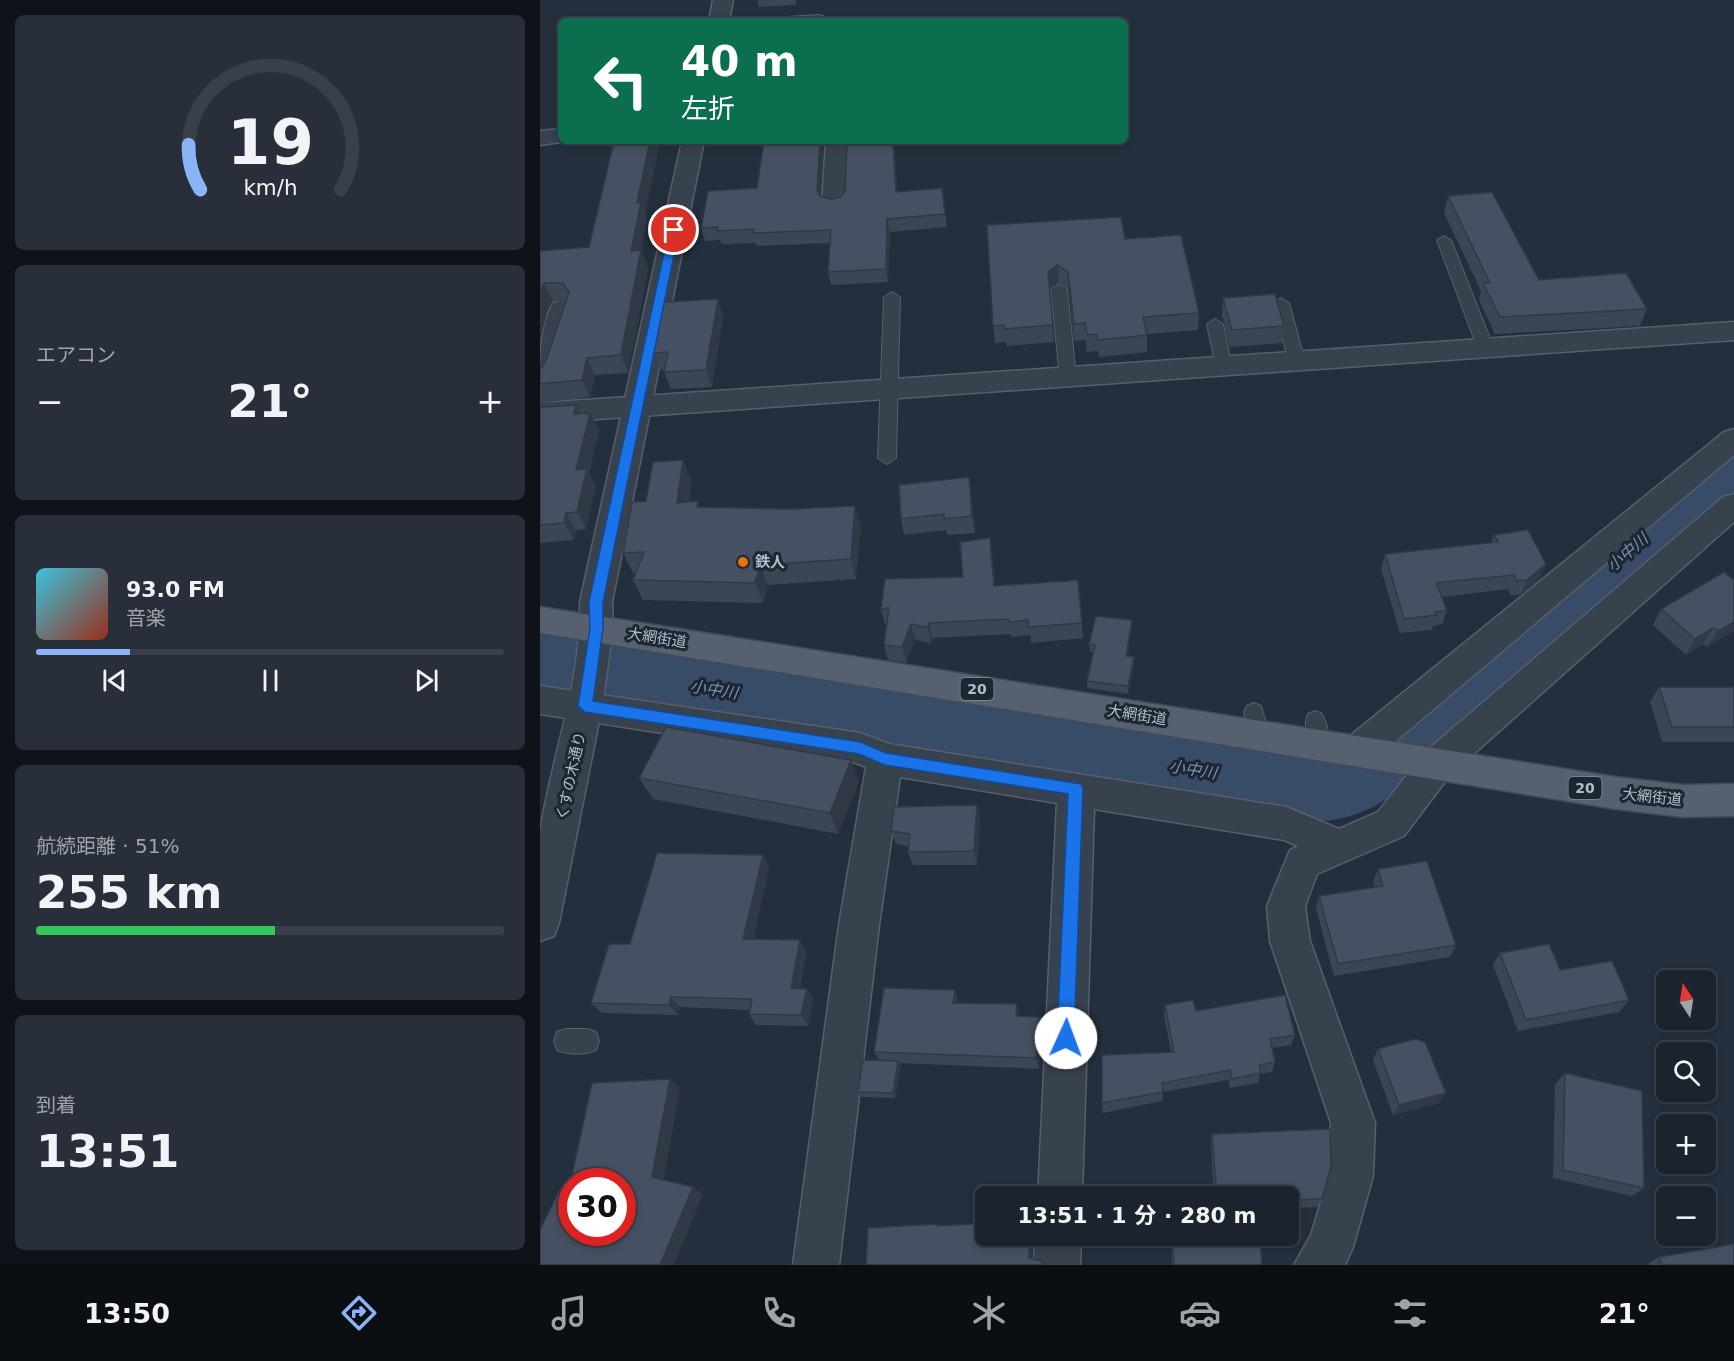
<!DOCTYPE html>
<html lang="ja">
<meta charset="utf-8">
<style>
:root{--surface:#1b232e;--page:#282f3a;--text:#f1f3f6;--muted:#a0a4aa;--line:#39404a;--accent:#8ab4f8}
body{margin:0;font-family:"DejaVu Sans","Noto Sans JP",sans-serif;background:var(--page);color:var(--text);height:100vh;display:flex;flex-direction:column;font-size:22px;white-space:nowrap}
*{box-sizing:border-box;margin:0}
p{font-size:20px;color:var(--muted)}
.icon{flex:none;width:33px;height:33px;fill:none;stroke:currentColor;stroke-width:2;stroke-linecap:round;stroke-linejoin:round}
.map{position:relative;flex:1;overflow:hidden}
.panel{display:flex;flex-direction:column;gap:15px;padding:15px;background:#0f1319;width:540px}
.panel>*{flex:none}
.hud{position:absolute;left:18px;top:18px;width:570px;height:126px;border-radius:9px;box-shadow:0 3px 9px #0003,0 0 0 2px var(--line);background:#0b6e4f;color:#fff;overflow:hidden}
.needle{width:39px;rotate:348deg}
.fabs{position:absolute;left:1116px;top:970px;display:grid;gap:12px}
.fabs a{display:grid;place-items:center;width:60px;height:60px;border-radius:9px;background:var(--surface);box-shadow:0 3px 9px #0003,0 0 0 2px var(--line);font-size:30px}
.speed{position:absolute;left:18px;top:1168px;display:flex;gap:12px;font-size:30px;font-weight:700;text-align:center}
.speed>*{display:grid;place-content:center;width:78px;height:78px;border-radius:50%;background:var(--surface);box-shadow:0 3px 9px #0003,0 0 0 2px var(--line);line-height:1}
.speed .limit{border:9px solid #d22;background:#fff;color:#111}
.pin{position:absolute;display:grid;place-items:center;width:51px;height:51px;color:#fff;margin:-26px;border:3px solid #fff;border-radius:50%;box-shadow:0 2px 6px #0007}
.me{position:absolute;width:66px;margin:-33px;rotate:2deg;stroke-linejoin:round;filter:drop-shadow(0 0 4px #0008)}
.turn{display:flex;align-items:center;gap:21px;height:126px;padding:0 24px;font-size:27px}
.turn .icon{width:78px;height:78px;stroke-width:2.5}
.turn b{display:block;font-size:42px;line-height:51px}
.big{font-size:45px;font-weight:700;line-height:1.1}
.panel .card{flex:1;display:flex;flex-direction:column;justify-content:center;gap:9px;min-width:0;padding:0 21px;border-radius:9px;background:var(--page)}
.panel .dial{align-items:center;gap:0}
.dial svg{height:156px;overflow:visible;fill:none;stroke:var(--line);stroke-width:7;stroke-linecap:round;text-anchor:middle}
.dial text{fill:var(--text);stroke:none}
.song{display:flex;align-items:center;gap:18px}
.cover{width:72px;height:72px;border-radius:9px;background:linear-gradient(135deg,hsl(190 70% 55%),hsl(10 70% 35%))}
.played{height:6px;border-radius:3px;background:linear-gradient(90deg,var(--accent) 20%,var(--line) 20%)}
.keys{display:flex;justify-content:space-around;direction:ltr}
.heat{display:flex;justify-content:space-between;align-items:center;font-size:33px;direction:ltr}
.charge{height:9px;border-radius:4px;background:linear-gradient(90deg,#34c759 51%,var(--line) 0)}
.trip{position:absolute;left:435px;top:1186px;width:324px;height:60px;border-radius:9px;background:var(--surface);box-shadow:0 3px 9px #0003,0 0 0 2px var(--line);font-weight:700;line-height:60px;text-align:center}
.dock{display:flex;height:96px;justify-content:space-around;align-items:center;background:#0b0e12;color:var(--muted)}
.dock .icon{width:42px;height:42px}
.dock .current{color:var(--accent)}
.dock b{font-size:27px;color:var(--text)}
main{display:flex;flex:1;min-height:0}
.map>svg:first-child{display:block}
.lines{fill:none;stroke-linecap:round;stroke-linejoin:round}
.river{fill:#394c67;fill-rule:evenodd}
.service-casing{stroke:#565f6c;stroke-width:2}
.minor-casing{stroke:#565f6c;stroke-width:3}
.tertiary-casing{stroke:#565f6c;stroke-width:3}
.primary-casing{stroke:#414a57;stroke-width:3}
.service{fill:#38414e;fill-rule:evenodd}
.minor{fill:#38414e;fill-rule:evenodd}
.tertiary{fill:#38414e;fill-rule:evenodd}
.primary{fill:#56606e;fill-rule:evenodd}
.wall{fill:#3b4654}
.shaded-wall{fill:#303945}
.building{fill:#455162;stroke:#303945;stroke-width:1.5;fill-rule:evenodd}
.route{fill:#1a73e8;stroke:#114b97;stroke-width:1.5}
.food-dot{fill:#e8710a;stroke:#1d2633;stroke-width:2}
.labels{text-anchor:middle;stroke-width:6;stroke-linejoin:round;paint-order:stroke}
.shield{fill:#1d2633;stroke:#878f9c;stroke-width:1.5}
.shield-label{font-size:14px;font-weight:bold;fill:#b4bcc9}
.poi-label{font-size:15px;font-weight:bold;fill:#b4bcc9;stroke:#1d2633;text-anchor:start}
.street-label{font-size:15px;fill:#b4bcc9;stroke:#1d2633}
.water-label{font-size:16px;font-style:italic;fill:#7c92b1;stroke:#1d2633}
</style>
<main>
<section class="panel">
<div class="card dial"><svg viewBox="0 0 100 80">
<path d="M14 69A42 42 0 1 1 86 69"/>
<path d="M14 69A42 42 0 0 1 8 46" stroke="#8ab4f8"/>
<text x="50" y="56" font-size="32" font-weight="700">19</text>
<text x="50" y="72" font-size="11">km/h</text>
</svg></div>
<div class="card"><p>エアコン</p>
<div class="heat"><a>−</a><b class="big">21°</b><a>+</a></div>
</div>
<div class="card">
<div class="song"><i class="cover"></i><div><b>93.0 FM</b><p>音楽</p></div></div>
<div class="played"></div>
<div class="keys"><svg class="icon" aria-label="previous" viewBox="0 0 24 24"><path d="M18 5L8 12l10 7zM5 5v14"/></svg><svg class="icon" aria-label="pause" viewBox="0 0 24 24"><path d="M8 5v14M16 5v14"/></svg><svg class="icon" aria-label="next" viewBox="0 0 24 24"><path d="M6 5l10 7-10 7zM19 5v14"/></svg></div>
</div>
<div class="card"><p>航続距離 · 51%</p><b class="big">255 km</b><div class="charge"></div></div>
<div class="card"><p>到着</p><b class="big">13:51</b></div>
</section>
<div class="map">
<svg width="1194" height="1265" viewBox="0 0 1194 1265">
<rect width="100%" height="100%" fill="#242f3e"/>
<g class="lines">
<!-- river -->
<path class="river" d="M1194,441V493L848,798C828,811 810,818 786,821L0,686V634L786,761L794,760L1174,447Z"/>
<defs>
<g id="service">
<path d="M279,15L283,16L284,21H240L246,17Z"/>
<path d="M904,236L911,240L954,349L952,353H940L938,349L897,240Z"/>
<path d="M519,284L527,289L536,378L528,384L520,378L511,289Z"/>
<path d="M352,292L360,297L356,458L347,464L338,458L344,297Z"/>
<path d="M741,298L749,303L765,362L763,366H751L749,362L733,303Z"/>
<path d="M675,319L683,324L692,367L684,372L676,367L667,324Z"/>
<path d="M714,703L721,706L729,734L726,740L719,743L712,740L704,712L707,706Z"/>
<path d="M775,711L782,714C787,724 792,741 787,751L780,754L773,751C768,741 763,724 768,714Z"/>
<path d="M26,1029H47L56,1032L59,1041L56,1050C43,1055 30,1055 17,1050L14,1041L17,1032Z"/>
</g>
<g id="minor">
<path d="M21,129V141H28L0,145V131Z"/>
<path d="M286,141H308L306,203L303,208L294,210L285,208L282,203Z"/>
<path d="M22,301L31,303L35,309L14,375L10,382L0,384C0,356 0,328 13,303Z"/>
<path d="M1194,322V340L0,423V403Z"/>
<path d="M1194,429V455L831,762L818,766L805,762L800,751L805,740L1184,432Z"/>
<path d="M1194,494V522L910,775L864,836L777,874L765,906L770,941L835,1123L833,1176L813,1247L805,1265H754L771,1235L789,1176L791,1123L730,941L727,906L750,850L758,846L744,840L554,809L542,1197H498L517,803L360,777L339,925L299,1265H253L299,925L326,767L316,763L0,714V686L320,733L349,744L746,807L799,829L838,812L884,753L1183,497Z"/>
<path d="M495,1236H541L540,1265H494Z"/>
</g>
<g id="tertiary">
<path d="M173,0H193L189,21H169Z"/>
<path d="M142,141H164L72,602L73,628L62,706L19,923L14,936L0,941C0,907 0,865 0,832C12,755 42,680 40,602Z"/>
</g>
<path id="primary" d="M0,607L1076,777L1143,785L1194,784V816L1143,817L1076,809L0,633Z"/>
</defs>
<!-- service casing -->
<use href="#service" class="service-casing"/>
<!-- minor casing -->
<use href="#minor" class="minor-casing"/>
<!-- tertiary casing -->
<use href="#tertiary" class="tertiary-casing"/>
<!-- primary casing -->
<use href="#primary" class="primary-casing"/>
<!-- service -->
<use href="#service" class="service"/>
<!-- minor -->
<use href="#minor" class="minor"/>
<!-- tertiary -->
<use href="#tertiary" class="tertiary"/>
<!-- primary -->
<use href="#primary" class="primary"/>
</g>
<!-- wall -->
<g class="wall">
<path d="M217,0H256V5L219,7Z"/>
<path d="M74,141H120L105,214L107,220L101,250L108,268L88,373L55,375L50,397L0,403V367H2L7,358L26,301H13L7,312L0,340V251L49,247Z"/>
<path d="M284,141L280,196L291,199L301,197L305,191L307,141H354L357,191L404,201L407,227L350,232L348,282L291,285L288,272L290,243L217,246L216,243L182,244L180,240L165,241L161,228Z"/>
<path d="M908,196L999,280L1107,309L1100,326L955,334L939,300L941,291L904,213Z"/>
<path d="M447,225L585,239L659,313L658,330L607,334V352L559,357L558,351L547,352L546,340L534,341L529,289L518,282L509,289L514,342L466,346V342L455,343L453,326Z"/>
<path d="M683,298L744,326L742,343L690,347L682,315Z"/>
<path d="M178,299L183,316L172,387L131,389L124,372V370H121L114,353Z"/>
<path d="M0,407L40,413L59,430L49,473L56,486L46,529L36,530L34,540L0,543Z"/>
<path d="M143,460L151,480L149,502L160,507L321,526L316,579L228,585L223,603L103,600L93,580L96,573H93L83,553L106,501Z"/>
<path d="M429,477L431,494L435,533L407,535L406,530L364,535L361,519Z"/>
<path d="M954,535L1000,579L981,594L971,596L968,589L901,597L907,610L902,624L893,626L892,630L860,633L841,569L845,554L951,543Z"/>
<path d="M452,554L455,586L542,623L543,638L491,643L490,635L471,637V634L392,638L391,644L375,639L366,663L348,660L344,645L347,624H345L341,609L423,577Z"/>
<path d="M1194,577V631L1167,647L1163,644L1146,655L1113,625L1121,609L1193,579Z"/>
<path d="M592,620V628L587,656L594,657V665L588,694L547,688V681L554,652H550L549,644Z"/>
<path d="M1119,687H1194V742H1122L1110,702Z"/>
<path d="M99,778L319,781L298,834L113,799Z"/>
<path d="M437,805L440,819L437,865H373L368,852L369,847L356,844L351,831Z"/>
<path d="M223,855L229,867L213,939L266,951L260,988L267,989L273,999L268,1026L216,1025L209,1014L210,1010L140,1007L138,1015L62,1013L51,1003L90,944Z"/>
<path d="M838,869L916,945L910,957L794,976L776,908L779,896L835,887L833,882Z"/>
<path d="M960,953L1020,970L1089,1000L1079,1012L978,1031L953,965Z"/>
<path d="M418,1001V1004L479,1016L502,1028L499,1069L359,1063L361,1066L355,1098L321,1097L318,1092L339,1060L334,1052Z"/>
<path d="M625,1005L656,1011L755,1035L751,1045L732,1048L735,1062L732,1072L720,1074L718,1083L690,1088L688,1080L623,1092L622,1101L563,1113L562,1103L631,1052L624,1016Z"/>
<path d="M838,1049L906,1093L899,1103L853,1115L833,1060Z"/>
<path d="M1025,1073L1104,1188L1092,1196L1013,1178L1015,1084Z"/>
<path d="M672,1134L782,1199L777,1207L748,1208V1197H674L671,1143Z"/>
<path d="M631,1236H720L722,1265H632Z"/>
<path d="M1119,1257L1194,1265H1109V1263Z"/>
</g>
<!-- shaded-wall -->
<g class="shaded-wall">
<path d="M110,141H120L105,214L107,220L101,250L108,268L88,373L81,355L91,251L97,203Z"/>
<path d="M280,141H284L280,203L277,190Z"/>
<path d="M353,141H354L358,205L356,192Z"/>
<path d="M347,219L350,232L348,282L346,269Z"/>
<path d="M517,265L518,282L509,289L508,272Z"/>
<path d="M4,283L13,301L7,312L0,340V291Z"/>
<path d="M178,299L183,316L172,387L166,370Z"/>
<path d="M47,358L55,375L50,397L42,380Z"/>
<path d="M36,405L45,422L34,414Z"/>
<path d="M50,413L59,430L49,473L56,486L46,529L37,512L36,470Z"/>
<path d="M143,460L151,480L146,523L137,503Z"/>
<path d="M429,477L431,494L435,533L432,516Z"/>
<path d="M315,506L321,526L316,579L311,559Z"/>
<path d="M26,513L36,530L34,540L24,523Z"/>
<path d="M450,538L452,554L456,602L454,586Z"/>
<path d="M1006,564L1000,579L981,594L987,580Z"/>
<path d="M220,565L228,585L223,603L215,583Z"/>
<path d="M592,620V628L586,664V656Z"/>
<path d="M1194,622V631L1167,647L1178,631Z"/>
<path d="M389,623L392,638L391,644L388,628Z"/>
<path d="M371,624L375,639L366,663L362,647Z"/>
<path d="M1173,628L1163,644L1146,655L1155,639Z"/>
<path d="M594,657V665L588,694V686Z"/>
<path d="M311,760L319,781L298,834L290,813Z"/>
<path d="M437,805L440,819L437,865L434,851Z"/>
<path d="M223,855L229,867L210,950L203,939Z"/>
<path d="M260,940L266,951L258,999L251,988Z"/>
<path d="M267,989L273,999L268,1026L261,1015Z"/>
<path d="M415,990L418,1001L417,1015L413,1003Z"/>
<path d="M131,997L140,1007L138,1015L129,1005Z"/>
<path d="M477,1004L479,1016V1027L476,1016Z"/>
<path d="M500,1017L502,1028L499,1069L496,1058Z"/>
<path d="M358,1061L361,1066L355,1098L353,1093Z"/>
<path d="M130,1079L140,1088L123,1185L112,1177Z"/>
<path d="M906,1093L899,1103L853,1115L859,1105Z"/>
<path d="M153,1187L163,1195L134,1265H120Z"/>
<path d="M490,1236H493L492,1265L489,1258Z"/>
</g>
<!-- building -->
<g class="building">
<path d="M74,141H110L97,203H101L91,251L101,250L81,355L47,358L42,380L0,384V367H2L7,358L29,292L23,283H4L0,291V251L49,247Z"/>
<path d="M224,141H280L277,190L280,196L291,199L301,197L305,191L307,141H353L356,192L402,188L405,214L347,219L346,269L288,272L291,230L213,233L214,229L177,231L178,227L161,228L168,191L217,188Z"/>
<path d="M952,192L999,280L1086,273L1107,309L960,317L943,283H950L908,196Z"/>
<path d="M581,217L585,239L641,235L659,313L603,317L607,335L558,340L557,334L547,335L545,323L534,324L528,272L517,265L508,272L513,325L464,329V325L453,326L447,225Z"/>
<path d="M735,294L744,326L692,330L683,298Z"/>
<path d="M178,299L166,370L124,372L128,352L114,353L124,302Z"/>
<path d="M36,405L34,414L50,413L36,470L47,469L37,512L26,513L24,523L0,525V407Z"/>
<path d="M143,460L137,503L158,501L157,507L251,509L315,506L311,559L220,565L215,583L93,580L104,552L83,553L92,502L106,501L113,462Z"/>
<path d="M429,477L432,516L404,519V514L361,519L359,485Z"/>
<path d="M988,530L1006,564L987,580L977,581L974,575L896,583L907,610L895,612L896,615L864,619L845,554L958,542L954,535Z"/>
<path d="M450,538L454,586L538,580L542,623L489,627L488,620L469,622V619L389,623L388,628L371,624L362,647L344,645L349,608L341,609L345,579L423,577L420,542Z"/>
<path d="M1184,572L1194,580V622L1178,631L1173,628L1155,639L1121,609Z"/>
<path d="M556,616L592,620L586,656L594,657L588,686L547,681L555,645L549,644Z"/>
<path d="M1119,687H1194V727H1132Z"/>
<path d="M126,727L311,760L290,813L99,778Z"/>
<path d="M437,805L434,851L368,852L370,834L351,831L354,807Z"/>
<path d="M117,853L223,855L203,939L260,940L251,988L267,989L261,1015L209,1014L212,999L131,997L129,1005L51,1003L69,944H90Z"/>
<path d="M887,861L916,945L798,964L779,896L843,886L838,869Z"/>
<path d="M1009,944L1020,970L1072,961L1089,1000L986,1020L960,953Z"/>
<path d="M344,988L415,990L413,1003L477,1004L476,1016L500,1017L496,1058L334,1052Z"/>
<path d="M745,995L755,1035L730,1039L735,1062L719,1065L721,1073L692,1079L690,1070L622,1083L623,1092L562,1103V1055L634,1052L625,1005L653,1000L656,1011Z"/>
<path d="M875,1039L885,1042L906,1093L859,1105L838,1049Z"/>
<path d="M323,1060L358,1061L353,1093L318,1092Z"/>
<path d="M1025,1073L1102,1091L1104,1188L1023,1170Z"/>
<path d="M130,1079L112,1177L153,1187L120,1265H0V1230L21,1187L29,1189L52,1083ZM32,1182H82V1233H32Z"/>
<path d="M790,1129L791,1167L782,1199L748,1200V1197H677L672,1134Z"/>
<path d="M446,1223V1236H490L489,1258L502,1261L503,1265H326L328,1228L397,1224V1226Z"/>
<path d="M632,1236H720L722,1265H634Z"/>
<path d="M1194,1244V1265H1122L1119,1257Z"/>
</g>
<!-- route -->
<path class="route" d="M134,227L139,230L63,602V628L53,701L320,742L346,753L541,784L543,789L534,1038L532,1044L526,1047L520,1044L517,1038L528,794L345,765L319,754L45,712L38,706L50,628L49,602L129,230Z"/>
<!-- markers -->
<circle class="food-dot" cx="203" cy="562" r="6"/>
<g class="labels">
<!-- shield labels -->
<g class="shield">
<rect x="420.5" y="678" width="33" height="22" rx="4.5"/>
<rect x="1028.5" y="777" width="33" height="22" rx="4.5"/>
</g>
<g class="shield-label">
<text x="437" y="694">20</text>
<text x="1045" y="793">20</text>
</g>
<!-- poi labels -->
<g class="poi-label">
<text x="215" y="567">鉄人</text>
</g>
<!-- street labels -->
<g class="street-label">
<text transform="translate(117 638) rotate(9)" y="5">大網街道</text>
<text transform="translate(597 715) rotate(9)" y="5">大網街道</text>
<text transform="translate(31 776) rotate(-78)" y="5">くすの木通り</text>
<text transform="translate(1112 797) rotate(6)" y="5">大網街道</text>
</g>
<!-- water labels -->
<g class="water-label">
<text transform="translate(1087 552) rotate(-41)" y="6">小中川</text>
<text transform="translate(174 689) rotate(9)" y="6">小中川</text>
<text transform="translate(653 769) rotate(9)" y="6">小中川</text>
</g>
</g>
</svg>
<div class="fabs">
<a><svg class="needle" viewBox="-14 -14 28 28"><path d="M0-13l5 13h-10z" fill="#e53935"/><path d="M0 13l5-13h-10z" fill="#a0a4aa"/></svg></a>
<a><svg class="icon" aria-label="search" viewBox="0 0 24 24"><circle cx="10" cy="10" r="6"/><path d="M15 15l6 6"/></svg></a>
<a>+</a>
<a>−</a>
</div>
<div class="speed"><div class="limit">30</div></div>
<div class="pin" style="left:134px;top:230px;background:#d93025"><svg class="icon" aria-label="arrive" viewBox="0 0 24 24"><path d="M6 21V4h12l-3 4 3 4H6"/></svg></div>
<svg class="me" style="left:526px;top:1038px" viewBox="-20 -20 40 40"><circle r="19" fill="#fff"/><path d="M0-13L10 11 0 6-10 11z" fill="#1a73e8"/></svg>
<div class="trip">13:51 · 1 分 · 280 m</div>
<div class="hud">
<div class="turn"><svg class="icon" aria-label="left" viewBox="0 0 24 24"><path d="M17 20v-9H6M10 6l-5 5 5 5"/></svg><div><b>40 m</b>左折</div></div>
</div>
</div>
</main>
<nav class="dock">
<b>13:50</b>
<svg class="icon current" aria-label="directions" viewBox="0 0 24 24"><path d="M12 3l9 9-9 9-9-9zM9 14v-3h6M13 9l2 2-2 2"/></svg>
<svg class="icon" aria-label="music" viewBox="0 0 24 24"><path d="M9 18V5l10-2v13"/><circle cx="6" cy="18" r="3"/><circle cx="16" cy="16" r="3"/></svg>
<svg class="icon" aria-label="phone" viewBox="0 0 24 24"><path d="M5 4h4l2 5-3 2q2 4 5 5l2-3 5 2v4C11 20 4 13 5 4z"/></svg>
<svg class="icon" aria-label="climate" viewBox="0 0 24 24"><path d="M12 3v18M4 7l16 10M4 17L20 7"/></svg>
<svg class="icon" aria-label="car" viewBox="0 0 24 24"><path d="M5 17H2v-5l4-1 3-4h7l3 4 3 1v5h-3M9 17h6M6 11h13"/><circle cx="7" cy="17" r="2"/><circle cx="17" cy="17" r="2"/></svg>
<svg class="icon" aria-label="filters" viewBox="0 0 24 24"><path d="M4 7h16M4 17h16"/><circle cx="9" cy="7" r="2"/><circle cx="15" cy="17" r="2"/></svg>
<b>21°</b>
</nav>
